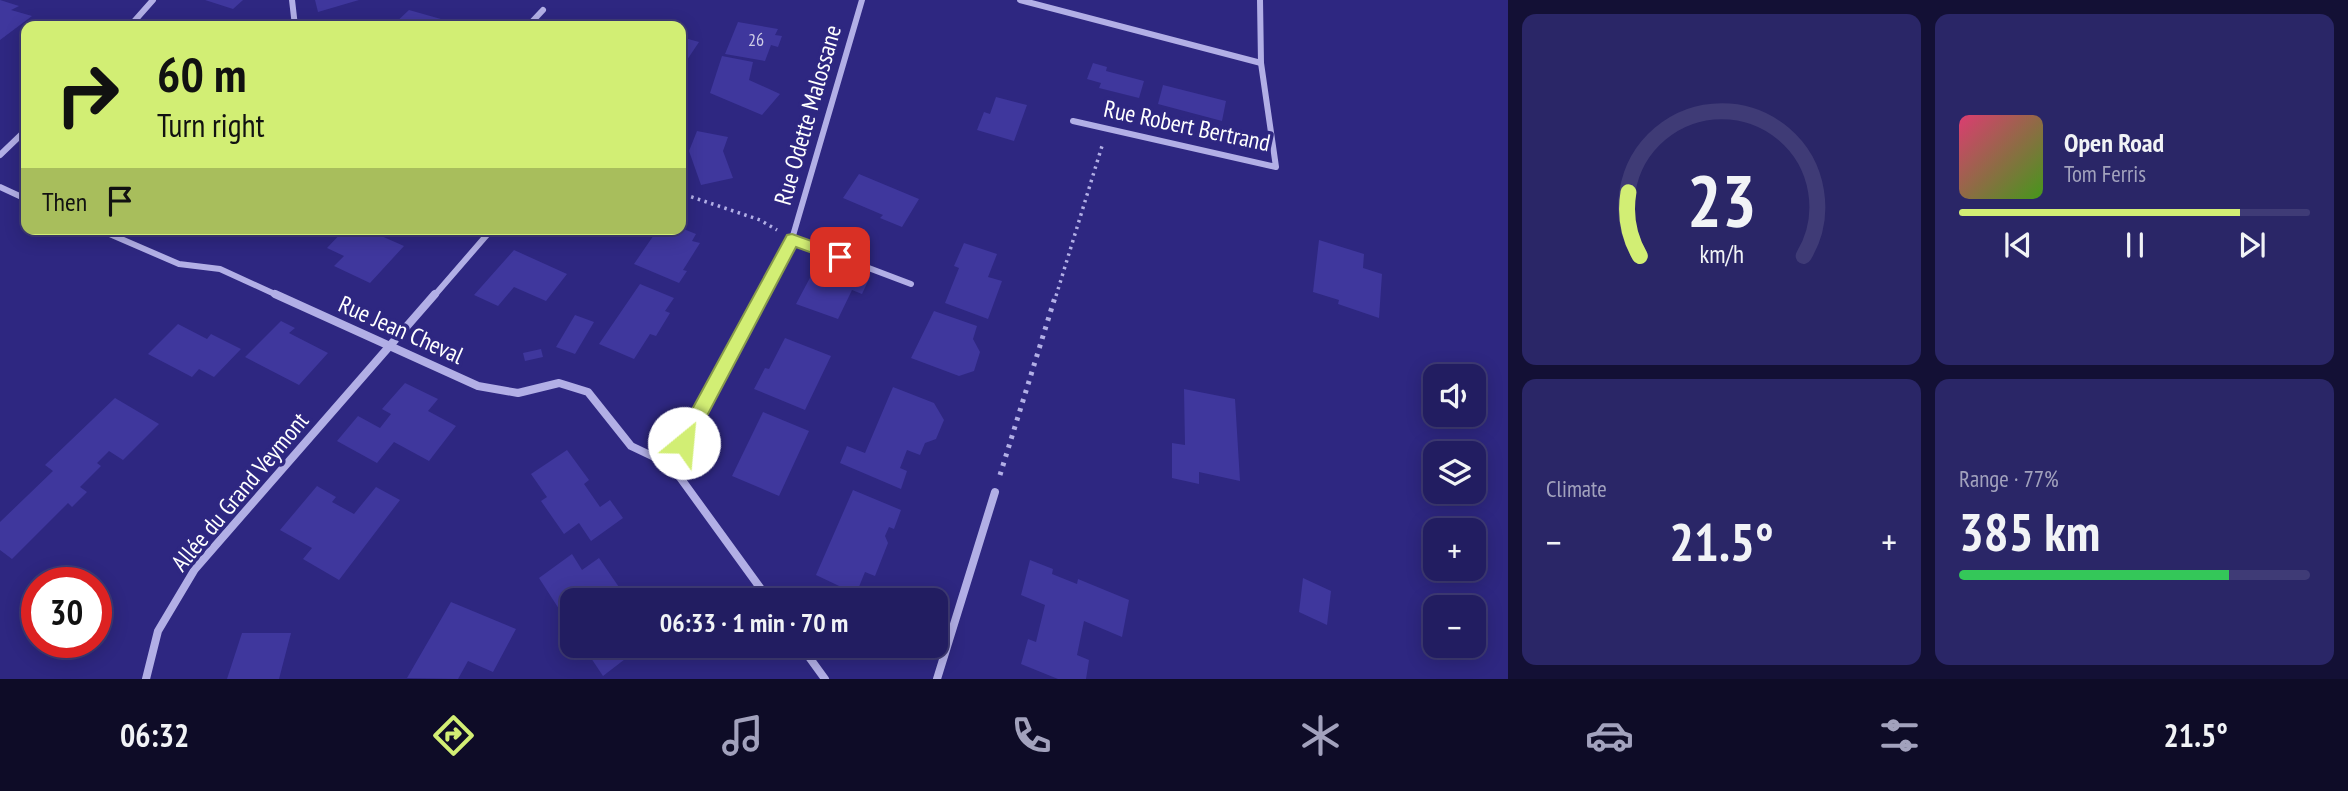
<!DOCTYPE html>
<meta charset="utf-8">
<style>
:root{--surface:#221d61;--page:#2a2667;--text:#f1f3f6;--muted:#a2a2bd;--line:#3f3b76;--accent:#d2ee74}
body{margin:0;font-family:"PT Sans Narrow",sans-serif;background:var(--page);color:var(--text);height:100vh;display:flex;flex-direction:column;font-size:26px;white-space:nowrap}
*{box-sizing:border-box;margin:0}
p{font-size:23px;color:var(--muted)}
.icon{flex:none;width:38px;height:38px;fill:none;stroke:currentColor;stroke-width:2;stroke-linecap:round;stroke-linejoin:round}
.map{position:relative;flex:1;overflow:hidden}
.panel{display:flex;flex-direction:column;gap:14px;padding:14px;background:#131035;width:840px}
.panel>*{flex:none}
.top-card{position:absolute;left:21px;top:21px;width:665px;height:214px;border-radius:14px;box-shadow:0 4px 18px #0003,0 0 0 2px var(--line);background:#d2ee74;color:#111;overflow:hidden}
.tools{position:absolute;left:1423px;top:364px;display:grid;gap:14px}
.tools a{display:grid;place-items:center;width:63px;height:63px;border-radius:14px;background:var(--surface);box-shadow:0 4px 18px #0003,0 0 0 2px var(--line);font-size:35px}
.speed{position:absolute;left:21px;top:567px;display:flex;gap:14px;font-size:35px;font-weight:700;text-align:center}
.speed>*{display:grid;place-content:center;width:91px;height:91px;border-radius:50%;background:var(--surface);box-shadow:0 4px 18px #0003,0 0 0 2px var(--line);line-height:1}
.speed .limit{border:10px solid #d22;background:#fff;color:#111}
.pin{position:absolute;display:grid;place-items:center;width:60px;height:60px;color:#fff;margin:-30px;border-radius:14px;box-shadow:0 4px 10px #0006}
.me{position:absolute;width:77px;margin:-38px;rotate:28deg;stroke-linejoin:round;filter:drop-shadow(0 0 5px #0008)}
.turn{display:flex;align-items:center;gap:24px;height:147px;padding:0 21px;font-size:32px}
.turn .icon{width:91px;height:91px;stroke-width:2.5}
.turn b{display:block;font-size:49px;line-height:60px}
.then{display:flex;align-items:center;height:66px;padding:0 21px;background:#0003;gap:14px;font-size:26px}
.big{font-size:52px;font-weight:600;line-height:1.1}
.panel .tile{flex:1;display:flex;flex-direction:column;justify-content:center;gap:10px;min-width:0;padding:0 24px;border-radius:14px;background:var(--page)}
.panel .dial{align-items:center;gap:0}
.dial svg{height:182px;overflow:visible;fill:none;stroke:var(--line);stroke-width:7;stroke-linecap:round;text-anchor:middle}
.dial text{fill:var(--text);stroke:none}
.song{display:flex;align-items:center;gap:21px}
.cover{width:84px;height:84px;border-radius:10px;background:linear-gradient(135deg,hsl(340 70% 55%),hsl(100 70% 35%))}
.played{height:7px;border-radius:4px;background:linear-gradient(90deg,var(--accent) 80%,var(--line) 80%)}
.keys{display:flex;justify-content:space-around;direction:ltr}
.heat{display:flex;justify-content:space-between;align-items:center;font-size:38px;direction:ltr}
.charge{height:10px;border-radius:5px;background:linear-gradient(90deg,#34c759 77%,var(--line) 0)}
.panel .tiles{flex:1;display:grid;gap:14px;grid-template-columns:repeat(2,1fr)}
.trip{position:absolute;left:560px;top:588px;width:388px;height:70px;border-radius:14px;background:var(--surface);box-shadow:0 4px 18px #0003,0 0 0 2px var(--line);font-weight:600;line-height:70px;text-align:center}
.menu{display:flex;height:112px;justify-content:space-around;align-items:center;background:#0e0c27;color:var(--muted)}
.menu .icon{width:49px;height:49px}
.menu .selected{color:var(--accent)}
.menu b{font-size:32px;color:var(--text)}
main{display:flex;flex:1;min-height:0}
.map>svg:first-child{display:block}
.building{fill:#3f379d}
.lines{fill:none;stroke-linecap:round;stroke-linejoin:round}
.path-far1{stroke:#b2afe6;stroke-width:3.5;stroke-dasharray:2.5 4.5;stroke-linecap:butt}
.path{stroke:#b2afe6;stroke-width:5;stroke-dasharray:3.5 6;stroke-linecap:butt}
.minor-far1{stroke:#b2afe6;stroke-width:6}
.minor{stroke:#b2afe6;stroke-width:8}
.route{fill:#d2ee74;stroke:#889b4b;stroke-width:2}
.labels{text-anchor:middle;stroke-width:7;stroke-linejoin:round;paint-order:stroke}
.far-number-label{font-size:18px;fill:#cfcde6}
.street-label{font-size:24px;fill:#fff;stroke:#2e2781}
</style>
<main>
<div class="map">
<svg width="1508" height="679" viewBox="0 0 1508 679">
<rect width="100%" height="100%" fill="#2e2781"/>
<!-- building -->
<g class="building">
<path d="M0,0L19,6L11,10L32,16L0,40Z"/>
<path d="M205,0H243L233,9Z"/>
<path d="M315,0H359L318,12Z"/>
<path d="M409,10L455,23L451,26H392Z"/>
<path d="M738,22L778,29L775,35L782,36L778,47L771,45L765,61L725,54Z"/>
<path d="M681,37L699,42L685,63L681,62Z"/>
<path d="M722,56L753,62L749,80L780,94L762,115L710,93Z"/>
<path d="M1093,63L1107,67L1106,71L1144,81L1139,98L1099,88L1101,83L1087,79Z"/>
<path d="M1163,85L1226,101L1222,121L1158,104Z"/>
<path d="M996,97L1027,105L1014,141L977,130L984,112L990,114Z"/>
<path d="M697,131L728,137L723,151L733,178L701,185L689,151Z"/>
<path d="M859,174L919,199L902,227L880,218L883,215L843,198Z"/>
<path d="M681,228L696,234L692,241L700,243L683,270L687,271L679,283L634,264L658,229Z"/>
<path d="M345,229H372L370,231L404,246L370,283L334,266L344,256L327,248Z"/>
<path d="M1319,240L1364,254L1363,268L1382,274L1379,318L1338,304L1339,300L1313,292Z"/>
<path d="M964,243L997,254L988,277L1002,281L988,319L945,303L959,268L954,266Z"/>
<path d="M514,250L567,274L546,301L514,287L498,306L474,295Z"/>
<path d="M836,267L869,279L862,294L852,290L838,319L796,304L812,274L829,281Z"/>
<path d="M640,284L674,298L665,311L670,313L656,336L650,334L634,359L599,344Z"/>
<path d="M934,311L977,326L973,339L980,352L974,371L959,376L911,358Z"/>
<path d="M575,315L594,322L575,354L556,347Z"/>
<path d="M281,321L295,328L289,333L328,353L299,385L245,357Z"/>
<path d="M178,324L207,339L211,334L241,349L214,377L199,369L192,377L148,354Z"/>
<path d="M785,338L831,356L805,410L754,389L765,368L769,369Z"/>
<path d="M541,349L543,357L525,361L523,353Z"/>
<path d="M405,383L438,399L428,411L456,426L429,461L394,442L377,463L337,441L358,416L380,428L391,414L382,409Z"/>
<path d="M893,387L934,403L944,420L936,439L925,443L920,455L907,450L900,468L907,471L901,489L840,463L847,446L865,453Z"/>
<path d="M1184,389L1235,399L1240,481L1199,472V484L1172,478V443L1185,445Z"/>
<path d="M115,398L159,424L123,460L109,451L97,463L101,466L80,487L87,492L72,507L68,503L12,559L0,550V522L53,471L45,465Z"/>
<path d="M763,412L809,431L779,496L732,476Z"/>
<path d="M567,450L589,480L584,484L600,507L610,500L623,518L591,541L579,523L564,534L541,501L547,497L531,474Z"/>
<path d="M317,486L336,497L332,502L354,514L376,487L400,500L339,580L303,559L312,548L280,530Z"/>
<path d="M853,490L901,510L894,529L889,527L885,536L888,543L875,576L865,572L856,594L816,575Z"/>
<path d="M572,554L582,570L599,558L623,593L617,597L620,600H572V629L539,578Z"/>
<path d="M1030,560L1053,569L1052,574L1077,584L1078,579L1129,600L1122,637L1084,621L1077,655L1089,660L1086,679H1058L1021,664L1028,639L1036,642L1045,605L1021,595Z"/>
<path d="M1303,578L1331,591L1327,625L1299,612Z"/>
<path d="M451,602L516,629L493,672L468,661L458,679L407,678Z"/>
<path d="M242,633H291L279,679H227Z"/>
<path d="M583,646H642L603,676Z"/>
</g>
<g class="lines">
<!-- path-far1 -->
<g class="path-far1">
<path d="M681,189L683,194L760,220L777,230"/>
<path d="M1056,296L1102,146"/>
</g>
<!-- path -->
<path class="path" d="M1000,475L1056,294"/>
<!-- minor-far1 -->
<g class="minor-far1">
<path d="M292,0L295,26"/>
<path d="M1020,0L1261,63"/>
<path d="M130,26L153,0"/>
<path d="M528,26L543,10"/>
<path d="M1073,121L1276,167L1261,63L1260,0"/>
<path d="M0,155L26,130"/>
<path d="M0,187L26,199"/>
<path d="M98,229L179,264L220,269L279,296"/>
<path d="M792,239L911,284"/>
<path d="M434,296L492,229"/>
<path d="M762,296L792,239L862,0"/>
</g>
<!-- minor -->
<g class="minor">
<path d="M275,294L478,386L518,393L559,383L588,392L631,446L671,465"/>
<path d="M763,294L671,465L769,600"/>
<path d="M801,646L825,679"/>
<path d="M146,679L158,631L195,569L435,294"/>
<path d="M937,679L995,492"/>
</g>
</g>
<!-- route -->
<path class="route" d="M792,234L845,253L847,257L840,263L796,247L690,448L684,451L677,448L675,443L677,437L787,235Z"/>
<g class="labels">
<!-- far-number labels -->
<g class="far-number-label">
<text x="756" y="46">26</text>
</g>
<!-- street labels -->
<g class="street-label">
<text transform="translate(808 115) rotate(-74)" y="8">Rue Odette Malossane</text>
<text transform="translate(1187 126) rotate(12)" y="8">Rue Robert Bertrand</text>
<text transform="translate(401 330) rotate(24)" y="8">Rue Jean Cheval</text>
<text transform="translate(240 492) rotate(-50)" y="8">Allée du Grand Veymont</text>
</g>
</g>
</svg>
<div class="tools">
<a><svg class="icon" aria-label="sound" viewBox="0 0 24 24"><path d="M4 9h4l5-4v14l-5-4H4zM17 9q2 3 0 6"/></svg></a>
<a><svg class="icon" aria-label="layers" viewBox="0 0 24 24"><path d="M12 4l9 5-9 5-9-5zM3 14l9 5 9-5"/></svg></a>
<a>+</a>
<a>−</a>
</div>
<div class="speed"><div class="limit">30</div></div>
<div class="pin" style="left:840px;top:257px;background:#d93025"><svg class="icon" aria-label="arrive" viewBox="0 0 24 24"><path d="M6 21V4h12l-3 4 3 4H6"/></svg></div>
<svg class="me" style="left:684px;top:443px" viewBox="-20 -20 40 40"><circle r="19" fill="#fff"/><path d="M0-13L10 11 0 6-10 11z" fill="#d2ee74"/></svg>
<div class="trip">06:33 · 1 min · 70 m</div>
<div class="top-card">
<div class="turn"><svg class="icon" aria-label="right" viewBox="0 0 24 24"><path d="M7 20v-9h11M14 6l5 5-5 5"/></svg><div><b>60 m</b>Turn right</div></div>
<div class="then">Then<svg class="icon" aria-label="arrive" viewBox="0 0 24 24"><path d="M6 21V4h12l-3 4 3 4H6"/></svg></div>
</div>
</div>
<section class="panel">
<div class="tiles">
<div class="tile dial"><svg viewBox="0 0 100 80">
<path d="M14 69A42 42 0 1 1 86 69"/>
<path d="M14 69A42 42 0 0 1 9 41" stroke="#d2ee74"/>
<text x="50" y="56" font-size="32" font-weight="700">23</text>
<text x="50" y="72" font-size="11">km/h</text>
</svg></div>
<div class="tile">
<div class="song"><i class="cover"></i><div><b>Open Road</b><p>Tom Ferris</p></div></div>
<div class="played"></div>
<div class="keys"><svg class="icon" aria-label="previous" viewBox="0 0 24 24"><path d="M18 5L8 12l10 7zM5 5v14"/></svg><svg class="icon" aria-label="pause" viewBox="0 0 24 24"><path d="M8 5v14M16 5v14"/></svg><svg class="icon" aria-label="next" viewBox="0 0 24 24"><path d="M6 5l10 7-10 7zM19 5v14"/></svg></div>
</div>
<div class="tile"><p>Climate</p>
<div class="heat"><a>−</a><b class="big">21.5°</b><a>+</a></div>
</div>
<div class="tile"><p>Range · 77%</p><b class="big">385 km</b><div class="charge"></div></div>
</div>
</section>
</main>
<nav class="menu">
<b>06:32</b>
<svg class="icon selected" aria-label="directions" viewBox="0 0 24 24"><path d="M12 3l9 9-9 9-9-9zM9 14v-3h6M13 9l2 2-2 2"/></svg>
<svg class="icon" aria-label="music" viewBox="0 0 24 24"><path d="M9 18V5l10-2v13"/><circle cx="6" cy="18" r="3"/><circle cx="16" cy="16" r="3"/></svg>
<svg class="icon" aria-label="phone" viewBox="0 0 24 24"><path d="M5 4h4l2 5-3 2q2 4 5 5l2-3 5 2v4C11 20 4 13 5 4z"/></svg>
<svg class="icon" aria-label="climate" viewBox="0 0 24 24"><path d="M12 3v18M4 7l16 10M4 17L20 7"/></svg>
<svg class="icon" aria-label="car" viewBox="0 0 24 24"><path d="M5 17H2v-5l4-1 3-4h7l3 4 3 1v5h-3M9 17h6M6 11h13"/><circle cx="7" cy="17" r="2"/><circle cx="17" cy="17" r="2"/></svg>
<svg class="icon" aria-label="filters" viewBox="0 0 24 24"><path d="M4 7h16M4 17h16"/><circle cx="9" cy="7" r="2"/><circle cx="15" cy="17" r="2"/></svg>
<b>21.5°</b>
</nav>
